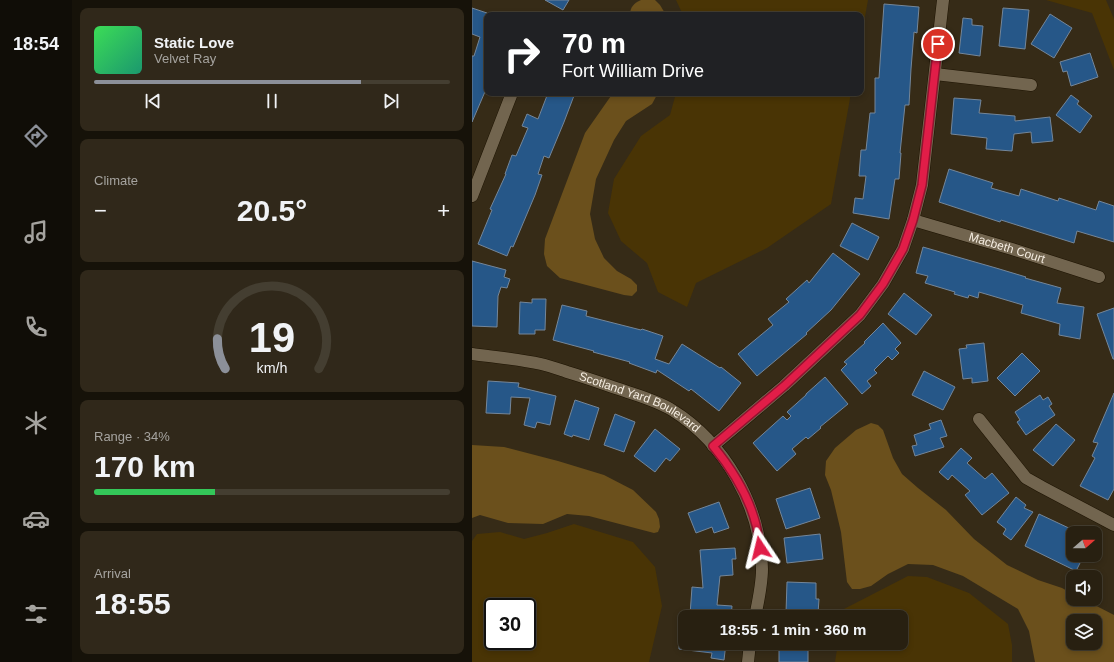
<!DOCTYPE html>
<meta charset="utf-8">
<style>
:root{--surface:#282011;--page:#30281a;--text:#f1f3f6;--muted:#a5a39f;--line:#443e31;--accent:#8c9099}
body{margin:0;font-family:Helvetica,sans-serif;background:var(--page);color:var(--text);height:100vh;display:flex;flex-direction:column;font-size:15px;white-space:nowrap}
*{box-sizing:border-box;margin:0}
p{font-size:13px;color:var(--muted)}
.icon{flex:none;width:22px;height:22px;fill:none;stroke:currentColor;stroke-width:2;stroke-linecap:round;stroke-linejoin:round}
.map{position:relative;flex:1;overflow:hidden}
.panel{display:flex;flex-direction:column;gap:8px;padding:8px;background:#161209;width:400px}
.panel>*{flex:none}
.banner{position:absolute;left:12px;top:12px;width:380px;height:84px;border-radius:8px;box-shadow:0 2px 6px #0003,0 0 0 1px var(--line);background:#202124;color:#fff;overflow:hidden}
.needle{width:26px;rotate:70deg}
.tools{position:absolute;left:594px;top:526px;display:grid;gap:8px}
.tools a{display:grid;place-items:center;width:36px;height:36px;border-radius:8px;background:var(--surface);box-shadow:0 2px 6px #0003,0 0 0 1px var(--line);font-size:20px}
.speed{position:absolute;left:12px;top:598px;display:flex;gap:8px;font-size:20px;font-weight:700;text-align:center}
.speed>*{display:grid;place-content:center;width:52px;height:52px;border-radius:50%;background:var(--surface);box-shadow:0 2px 6px #0003,0 0 0 1px var(--line);line-height:1}
.speed .limit{border:2px solid #111;border-radius:6px;background:#fff;color:#111}
.pin{position:absolute;display:grid;place-items:center;width:34px;height:34px;color:#fff;margin:-17px;border:2px solid #fff;border-radius:50%;box-shadow:0 1px 4px #0007}
.me{position:absolute;width:44px;margin:-22px;rotate:350deg;stroke-linejoin:round;filter:drop-shadow(0 0 3px #0008)}
.turn{display:flex;align-items:center;gap:14px;height:84px;padding:0 12px;font-size:18px}
.turn .icon{width:52px;height:52px;stroke-width:2.5}
.turn b{display:block;font-size:28px;line-height:34px}
.big{font-size:30px;font-weight:700;line-height:1.1}
.panel .card{flex:1;display:flex;flex-direction:column;justify-content:center;gap:6px;min-width:0;padding:0 14px;border-radius:8px;background:var(--page)}
.panel .dial{align-items:center;gap:0}
.dial svg{height:104px;overflow:visible;fill:none;stroke:var(--line);stroke-width:7;stroke-linecap:round;text-anchor:middle}
.dial text{fill:var(--text);stroke:none}
.song{display:flex;align-items:center;gap:12px}
.cover{width:48px;height:48px;border-radius:6px;background:linear-gradient(135deg,hsl(130 70% 55%),hsl(160 70% 35%))}
.played{height:4px;border-radius:2px;background:linear-gradient(90deg,var(--accent) 75%,var(--line) 75%)}
.keys{display:flex;justify-content:space-around;direction:ltr}
.heat{display:flex;justify-content:space-between;align-items:center;font-size:22px;direction:ltr}
.charge{height:6px;border-radius:3px;background:linear-gradient(90deg,#34c759 34%,var(--line) 0)}
.trip{position:absolute;left:206px;top:610px;width:230px;height:40px;border-radius:8px;background:var(--surface);box-shadow:0 2px 6px #0003,0 0 0 1px var(--line);font-weight:700;line-height:40px;text-align:center}
main{display:flex;flex:1;min-height:0}
.tabs{display:flex;flex-direction:column;width:72px;justify-content:space-around;align-items:center;background:#100d07;color:var(--muted)}
.tabs .icon{width:28px;height:28px}
.tabs .active{color:var(--accent)}
.tabs b{font-size:18px;color:var(--text)}
.map>svg:first-child{display:block}
.green{fill:#493405;fill-rule:evenodd}
.water{fill:#6b501c;fill-rule:evenodd}
.building{fill:#265788;stroke:#748699}
.lines{fill:none;stroke-linecap:round;stroke-linejoin:round}
.street-casing{stroke:#1d1302;stroke-width:13}
.street{stroke:#72654f;stroke-width:12}
.route-casing{stroke:#92132f;stroke-width:10}
.route{stroke:#e11d48;stroke-width:7}
.labels{text-anchor:middle;stroke-width:4;stroke-linejoin:round;paint-order:stroke}
.street-label{font-size:12px;fill:#f5ede1;stroke:#19140c}
</style>
<main>
<nav class="tabs">
<b>18:54</b>
<svg class="icon active" aria-label="directions" viewBox="0 0 24 24"><path d="M12 3l9 9-9 9-9-9zM9 14v-3h6M13 9l2 2-2 2"/></svg>
<svg class="icon" aria-label="music" viewBox="0 0 24 24"><path d="M9 18V5l10-2v13"/><circle cx="6" cy="18" r="3"/><circle cx="16" cy="16" r="3"/></svg>
<svg class="icon" aria-label="phone" viewBox="0 0 24 24"><path d="M5 4h4l2 5-3 2q2 4 5 5l2-3 5 2v4C11 20 4 13 5 4z"/></svg>
<svg class="icon" aria-label="climate" viewBox="0 0 24 24"><path d="M12 3v18M4 7l16 10M4 17L20 7"/></svg>
<svg class="icon" aria-label="car" viewBox="0 0 24 24"><path d="M5 17H2v-5l4-1 3-4h7l3 4 3 1v5h-3M9 17h6M6 11h13"/><circle cx="7" cy="17" r="2"/><circle cx="17" cy="17" r="2"/></svg>
<svg class="icon" aria-label="filters" viewBox="0 0 24 24"><path d="M4 7h16M4 17h16"/><circle cx="9" cy="7" r="2"/><circle cx="15" cy="17" r="2"/></svg>
</nav>
<section class="panel">
<div class="card">
<div class="song"><i class="cover"></i><div><b>Static Love</b><p>Velvet Ray</p></div></div>
<div class="played"></div>
<div class="keys"><svg class="icon" aria-label="previous" viewBox="0 0 24 24"><path d="M18 5L8 12l10 7zM5 5v14"/></svg><svg class="icon" aria-label="pause" viewBox="0 0 24 24"><path d="M8 5v14M16 5v14"/></svg><svg class="icon" aria-label="next" viewBox="0 0 24 24"><path d="M6 5l10 7-10 7zM19 5v14"/></svg></div>
</div>
<div class="card"><p>Climate</p>
<div class="heat"><a>−</a><b class="big">20.5°</b><a>+</a></div>
</div>
<div class="card dial"><svg viewBox="0 0 100 80">
<path d="M14 69A42 42 0 1 1 86 69"/>
<path d="M14 69A42 42 0 0 1 8 46" stroke="#8c9099"/>
<text x="50" y="56" font-size="32" font-weight="700">19</text>
<text x="50" y="72" font-size="11">km/h</text>
</svg></div>
<div class="card"><p>Range · 34%</p><b class="big">170 km</b><div class="charge"></div></div>
<div class="card"><p>Arrival</p><b class="big">18:55</b></div>
</section>
<div class="map">
<svg width="642" height="662" viewBox="0 0 642 662">
<rect width="100%" height="100%" fill="#362b17"/>
<!-- green -->
<g class="green">
<path d="M204,0H396L389,39V15H211Z"/>
<path d="M574,0H634L642,19V70L620,13Z"/>
<path d="M204,93H379L359,204L295,248L224,283L215,307L186,292L175,263L149,241L136,213L142,179L169,136L198,115Z"/>
<path d="M102,524L161,542L183,567L190,606L177,662H0V541L5,534L28,532L52,539L75,533ZM21,607H55V641H21Z"/>
<path d="M436,576L455,577L497,593L536,624L540,645V662H363L366,643H429V617L360,616L370,610Z"/>
</g>
<!-- water -->
<g class="water">
<path d="M169,0H183L188,5L194,15H158C158,7 162,3 169,0Z"/>
<path d="M141,93H186L180,104L154,121L142,140L124,179L118,214L123,239L132,258L145,271L159,279L165,285V291L160,296L152,295L88,278L75,266L72,254L73,239L113,133Z"/>
<path d="M399,423L406,425L411,430L421,458L430,474L446,488L474,510L502,539L535,565L566,580L590,588L601,594V599H611L642,615V662H563L557,631L546,609L491,576L461,565L436,564L416,574L399,586L388,589H380L375,582L369,532L359,490L353,475L354,461L363,448L384,430ZM601,621H623V643H601Z"/>
<path d="M0,445L32,447L86,461L132,475L161,490L184,512L187,519L188,527L186,532L182,533L117,516L95,514L71,524L36,523L8,515L0,518Z"/>
</g>
<!-- building -->
<g class="building">
<path d="M73,0H97L91,10Z"/>
<path d="M412,4L447,7L445,33L442,32L439,69L437,105H433L428,153H429L427,179H423L417,219L381,213L383,198L391,199L394,176H387L389,150H394L398,113H403V78H407Z"/>
<path d="M0,8L15,13V87L0,122V56H2L8,37L0,34Z"/>
<path d="M531,8L557,10L553,49L527,46Z"/>
<path d="M578,14L600,28L582,58L559,44Z"/>
<path d="M491,18L500,19V25L511,26L508,56L487,53Z"/>
<path d="M618,53L626,77L599,86L595,71L591,72L588,62Z"/>
<path d="M76,93H103L92,122L77,158L72,156L66,174L70,175L63,195L41,247L39,246L35,256L6,244L20,210L18,209L34,174H33L40,155L44,156L56,128L50,126L55,114L66,119Z"/>
<path d="M599,95L607,101L605,104L620,116L608,133L584,115Z"/>
<path d="M482,98L509,100L507,113L543,116V121L578,117L581,141L560,143L559,132L542,134L540,151L514,149L515,138L479,134Z"/>
<path d="M477,169L521,183L519,188L547,196L549,189L586,201L587,198L624,210L627,201L642,206V242L605,231L602,243L529,220L528,222L467,202Z"/>
<path d="M380,223L407,237L396,260L368,246Z"/>
<path d="M451,247L482,256L524,268L554,277L553,278L589,288L585,303L612,307L608,339L587,335L588,324L549,313L551,305L507,292L506,298L497,295L496,298L482,294L483,292L453,283L456,276L444,273Z"/>
<path d="M361,253L388,274L359,310L334,333L335,334L285,376L266,354L301,325L296,319L317,302L314,299L335,280L337,283Z"/>
<path d="M0,261L34,270L32,277L38,279L35,288L29,287L26,296L25,327L0,326Z"/>
<path d="M432,293L460,315L444,335L416,314Z"/>
<path d="M60,299H74L73,330H63V334H47L48,302L60,303Z"/>
<path d="M90,305L115,311L114,316L169,330L170,329L191,336L183,359L197,364L210,344L248,368L249,367L269,383L247,411L219,389L217,391L185,370L184,373L157,363L158,362L121,352L122,351L81,340Z"/>
<path d="M642,308V359H641L625,314Z"/>
<path d="M411,323L429,343L423,349L427,353L420,360L416,356L402,370L405,373L395,381L399,386L390,394L369,370L375,364L372,362L393,343L392,342Z"/>
<path d="M512,343L516,381L500,383V378L491,379L487,349L495,348L494,345Z"/>
<path d="M550,353L568,371L543,396L525,378Z"/>
<path d="M452,371L483,387L471,410L440,395Z"/>
<path d="M353,377L376,404L348,427L349,428L336,439L334,437L320,449L324,454L305,471L281,443L311,416L315,420L319,416L315,412L334,395V394Z"/>
<path d="M16,381L47,383L46,387L84,396L78,425L65,422L63,428L52,425L58,398L39,397L38,414L14,413Z"/>
<path d="M642,393V489L636,500L608,486L623,458L620,456L626,443L621,442Z"/>
<path d="M568,395L571,400L576,397L580,404L577,406L583,415L554,435L545,422L548,420L543,412Z"/>
<path d="M103,400L127,408L117,440L101,435L100,437L92,434Z"/>
<path d="M143,414L163,422L152,452L132,445Z"/>
<path d="M469,420L475,436L468,438L472,447L443,456L440,446L445,445L442,435L459,429L457,424Z"/>
<path d="M584,424L603,440L581,466L561,450Z"/>
<path d="M183,429L208,449L198,461L194,458L183,472L162,456Z"/>
<path d="M489,448L500,458L495,463L513,479L520,473L537,493L510,515L493,495L498,491L480,475L476,480L467,472Z"/>
<path d="M338,488L348,518L314,529L304,499Z"/>
<path d="M544,497L554,505L552,508L561,512L539,540L531,534L534,529L525,522Z"/>
<path d="M247,502L257,528L242,533L240,527L224,533L216,513Z"/>
<path d="M567,514L601,530V555H612L604,571L553,546Z"/>
<path d="M348,534L351,559L315,563L312,538Z"/>
<path d="M263,548L264,559H260L261,575L248,576L245,605L260,606L259,617H241L218,615L220,587L231,588L228,550Z"/>
<path d="M315,582L344,583V599H347L346,614L314,613Z"/>
<path d="M207,643H254L252,660L239,658L240,653L207,649Z"/>
<rect x="307" y="643" width="29" height="19"/>
</g>
<g class="lines">
<defs>
<g id="street">
<path d="M463,74L559,85"/>
<path d="M0,196L40,93"/>
<path id="s1" d="M441,220L540,249L627,277"/>
<path id="s2" d="M0,354C23,357 46,359 69,364C78,366 86,369 95,372C112,377 129,383 147,389C164,395 184,400 200,410C253,443 289,506 290,569C290,585 286,602 283,617"/>
<path d="M507,419L554,478L570,487L642,525"/>
<path d="M241,446L312,386L388,315L411,284L431,249L441,220L450,185L471,0"/>
<path d="M276,662L278,643"/>
</g>
</defs>
<!-- street casing -->
<use href="#street" class="street-casing"/>
<!-- street -->
<use href="#street" class="street"/>
</g>
<g class="lines">
<defs>
<path id="route" d="M288,548C285,510 265,475 241,446L312,386L388,315L411,284L431,249L441,220L450,185L466,44"/>
</defs>
<!-- route casing -->
<use href="#route" class="route-casing"/>
<!-- route -->
<use href="#route" class="route"/>
</g>
<g class="labels">
<!-- street labels -->
<g class="street-label">
<text dy="4" stroke="none"><textPath href="#s1" startOffset="98">Macbeth Court</textPath></text>
<text dy="4" stroke="none"><textPath href="#s2" startOffset="176">Scotland Yard Boulevard</textPath></text>
</g>
</g>
</svg>
<div class="tools">
<a><svg class="needle" viewBox="-14 -14 28 28"><path d="M0-13l5 13h-10z" fill="#e53935"/><path d="M0 13l5-13h-10z" fill="#a5a39f"/></svg></a>
<a><svg class="icon" aria-label="sound" viewBox="0 0 24 24"><path d="M4 9h4l5-4v14l-5-4H4zM17 9q2 3 0 6"/></svg></a>
<a><svg class="icon" aria-label="layers" viewBox="0 0 24 24"><path d="M12 4l9 5-9 5-9-5zM3 14l9 5 9-5"/></svg></a>
</div>
<div class="speed"><div class="limit">30</div></div>
<div class="pin" style="left:466px;top:44px;background:#d93025"><svg class="icon" aria-label="arrive" viewBox="0 0 24 24"><path d="M6 21V4h12l-3 4 3 4H6"/></svg></div>
<svg class="me" style="left:288px;top:548px" viewBox="-20 -20 40 40"><path d="M0-17L14 15 0 8-14 15z" fill="#e11d48" stroke="#fff" stroke-width="4"/></svg>
<div class="trip">18:55 · 1 min · 360 m</div>
<div class="banner">
<div class="turn"><svg class="icon" aria-label="right" viewBox="0 0 24 24"><path d="M7 20v-9h11M14 6l5 5-5 5"/></svg><div><b>70 m</b>Fort William Drive</div></div>
</div>
</div>
</main>
